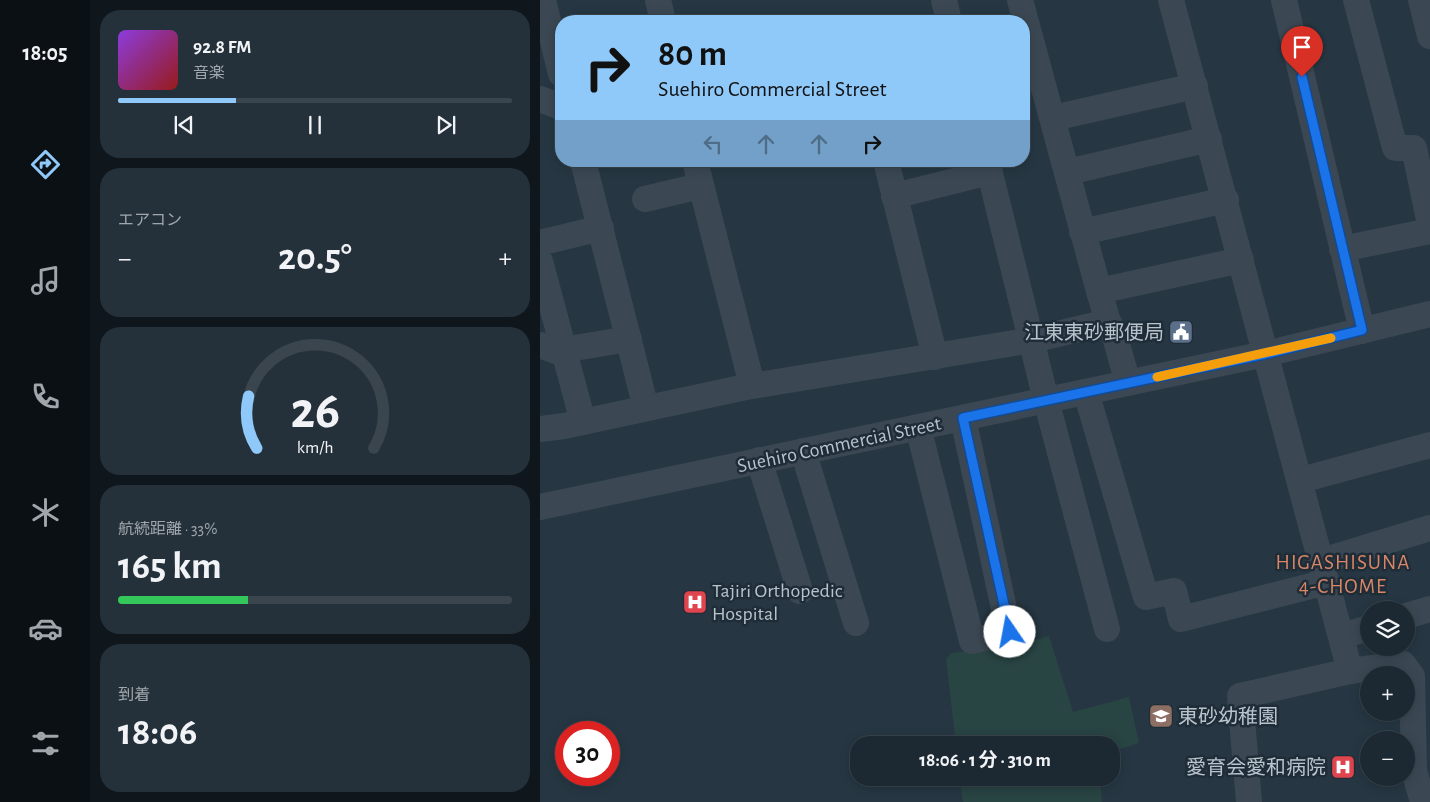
<!DOCTYPE html>
<html lang="ja">
<meta charset="utf-8">
<style>
:root{--surface:#1c2932;--page:#25313a;--text:#f1f3f6;--muted:#a0a6ac;--line:#3a454d;--accent:#8fc9fa}
body{margin:0;font-family:"Alegreya Sans","Noto Sans JP",sans-serif;background:var(--page);color:var(--text);height:100vh;display:flex;flex-direction:column;font-size:19px;white-space:nowrap}
*{box-sizing:border-box;margin:0}
p{font-size:16px;color:var(--muted)}
.icon{flex:none;width:28px;height:28px;fill:none;stroke:currentColor;stroke-width:2;stroke-linecap:round;stroke-linejoin:round}
.map{position:relative;flex:1;overflow:hidden}
.details{display:flex;flex-direction:column;gap:10px;padding:10px;background:#0f171c;width:450px}
.details>*{flex:none}
.top-card{position:absolute;left:15px;top:15px;width:475px;height:152px;border-radius:20px;box-shadow:0 2px 12px #0003,0 0 0 1px var(--line);background:#8fc9fa;color:#111;overflow:hidden}
.controls{position:absolute;left:820px;top:601px;display:grid;gap:10px}
.controls a{display:grid;place-items:center;width:55px;height:55px;border-radius:50%;background:var(--surface);box-shadow:0 2px 12px #0003,0 0 0 1px var(--line);font-size:25px}
.speed{position:absolute;left:15px;top:721px;display:flex;gap:10px;font-size:25px;font-weight:700;text-align:center}
.speed>*{display:grid;place-content:center;width:65px;height:65px;border-radius:50%;background:var(--surface);box-shadow:0 2px 12px #0003,0 0 0 1px var(--line);line-height:1}
.speed .limit{border:8px solid #d22;background:#fff;color:#111}
.pin{position:absolute;display:grid;place-items:center;width:42px;height:42px;color:#fff;margin:-51px -21px;border-radius:50% 50% 50% 0;rotate:-45deg;box-shadow:0 0 5px #0007}
.pin .icon{rotate:45deg}
.me{position:absolute;width:55px;margin:-28px;rotate:348deg;stroke-linejoin:round;filter:drop-shadow(0 0 4px #0008)}
.turn{display:flex;align-items:center;gap:18px;height:105px;padding:0 20px;font-size:22px}
.turn .icon{width:65px;height:65px;stroke-width:2.5}
.turn b{display:block;font-size:35px;line-height:42px}
.lanes{display:flex;align-items:center;height:48px;padding:0 20px;background:#0003;justify-content:center;gap:25px;direction:ltr}
.lanes .off{opacity:.35}
.big{font-size:38px;font-weight:700;line-height:1.1}
.details .widget{flex:1;display:flex;flex-direction:column;justify-content:center;gap:8px;min-width:0;padding:0 18px;border-radius:20px;background:var(--page)}
.details .dial{align-items:center;gap:0}
.dial svg{height:130px;overflow:visible;fill:none;stroke:var(--line);stroke-width:7;stroke-linecap:round;text-anchor:middle}
.dial text{fill:var(--text);stroke:none}
.song{display:flex;align-items:center;gap:15px}
.cover{width:60px;height:60px;border-radius:8px;background:linear-gradient(135deg,hsl(270 70% 55%),hsl(0 70% 35%))}
.played{height:5px;border-radius:2px;background:linear-gradient(90deg,var(--accent) 30%,var(--line) 30%)}
.keys{display:flex;justify-content:space-around;direction:ltr}
.heat{display:flex;justify-content:space-between;align-items:center;font-size:28px;direction:ltr}
.charge{height:8px;border-radius:4px;background:linear-gradient(90deg,#34c759 33%,var(--line) 0)}
.trip{position:absolute;left:310px;top:736px;width:270px;height:50px;border-radius:20px;background:var(--surface);box-shadow:0 2px 12px #0003,0 0 0 1px var(--line);font-weight:700;line-height:50px;text-align:center}
main{display:flex;flex:1;min-height:0}
.dock{display:flex;flex-direction:column;width:90px;justify-content:space-around;align-items:center;background:#0b1014;color:var(--muted)}
.dock .icon{width:35px;height:35px}
.dock .current{color:var(--accent)}
.dock b{font-size:22px;color:var(--text)}
.map>svg:first-child{display:block}
.green{fill:#284443}
.lines{fill:none;stroke-linecap:round;stroke-linejoin:round}
.minor{stroke:#3b4853;stroke-width:26}
.route-casing{stroke:#114b97;stroke-width:12}
.route{stroke:#1a73e8;stroke-width:9}
.slow{stroke:#f59e0b;stroke-width:9}
.labels{text-anchor:middle;stroke-width:5;stroke-linejoin:round;paint-order:stroke}
.poi-label{font-size:20px;fill:#b8c3cc;stroke:#1f2d38;text-anchor:end}
.street-label{font-size:20px;fill:#b8c3cc;stroke:#1f2d38}
.neighbourhood-label{font-size:21px;letter-spacing:1px;fill:#d88667;stroke:#1f2d38}
</style>
<main>
<nav class="dock">
<b>18:05</b>
<svg class="icon current" aria-label="directions" viewBox="0 0 24 24"><path d="M12 3l9 9-9 9-9-9zM9 14v-3h6M13 9l2 2-2 2"/></svg>
<svg class="icon" aria-label="music" viewBox="0 0 24 24"><path d="M9 18V5l10-2v13"/><circle cx="6" cy="18" r="3"/><circle cx="16" cy="16" r="3"/></svg>
<svg class="icon" aria-label="phone" viewBox="0 0 24 24"><path d="M5 4h4l2 5-3 2q2 4 5 5l2-3 5 2v4C11 20 4 13 5 4z"/></svg>
<svg class="icon" aria-label="climate" viewBox="0 0 24 24"><path d="M12 3v18M4 7l16 10M4 17L20 7"/></svg>
<svg class="icon" aria-label="car" viewBox="0 0 24 24"><path d="M5 17H2v-5l4-1 3-4h7l3 4 3 1v5h-3M9 17h6M6 11h13"/><circle cx="7" cy="17" r="2"/><circle cx="17" cy="17" r="2"/></svg>
<svg class="icon" aria-label="filters" viewBox="0 0 24 24"><path d="M4 7h16M4 17h16"/><circle cx="9" cy="7" r="2"/><circle cx="15" cy="17" r="2"/></svg>
</nav>
<section class="details">
<div class="widget">
<div class="song"><i class="cover"></i><div><b>92.8 FM</b><p>音楽</p></div></div>
<div class="played"></div>
<div class="keys"><svg class="icon" aria-label="previous" viewBox="0 0 24 24"><path d="M18 5L8 12l10 7zM5 5v14"/></svg><svg class="icon" aria-label="pause" viewBox="0 0 24 24"><path d="M8 5v14M16 5v14"/></svg><svg class="icon" aria-label="next" viewBox="0 0 24 24"><path d="M6 5l10 7-10 7zM19 5v14"/></svg></div>
</div>
<div class="widget"><p>エアコン</p>
<div class="heat"><a>−</a><b class="big">20.5°</b><a>+</a></div>
</div>
<div class="widget dial"><svg viewBox="0 0 100 80">
<path d="M14 69A42 42 0 1 1 86 69"/>
<path d="M14 69A42 42 0 0 1 9 37" stroke="#8fc9fa"/>
<text x="50" y="56" font-size="32" font-weight="700">26</text>
<text x="50" y="72" font-size="11">km/h</text>
</svg></div>
<div class="widget"><p>航続距離 · 33%</p><b class="big">165 km</b><div class="charge"></div></div>
<div class="widget"><p>到着</p><b class="big">18:06</b></div>
</section>
<div class="map">
<svg width="890" height="802" viewBox="0 0 890 802">
<rect width="100%" height="100%" fill="#263743"/>
<!-- green -->
<g class="green">
<path d="M509,636L533,712L589,697L599,743L571,752V745H416L406,659L412,653L477,645Z"/>
<path d="M420,778H560L562,802H423Z"/>
</g>
<g class="lines">
<!-- minor -->
<g class="minor">
<path d="M3,0L21,74"/>
<path d="M118,0L123,21"/>
<path d="M404,0L409,21"/>
<path d="M480,0L559,291L568,322L573,330L588,383"/>
<path d="M631,0L810,671"/>
<path d="M744,0L822,331"/>
<path d="M816,0L855,148H874L890,224"/>
<path d="M881,0L890,36"/>
<path d="M0,99L21,107"/>
<path d="M513,118L655,86"/>
<path d="M43,161L106,408"/>
<path d="M155,161L212,385"/>
<path d="M346,161L395,357"/>
<path d="M447,161L506,400L567,629"/>
<path d="M528,172L669,139"/>
<path d="M354,196L450,172"/>
<path d="M105,199L160,186"/>
<path d="M542,232L686,200"/>
<path d="M0,243L61,228"/>
<path d="M802,249L890,231"/>
<path d="M0,261L43,422"/>
<path d="M559,291L701,260"/>
<path d="M0,345L16,351L89,339"/>
<path d="M546,392L606,597L634,591L641,619L787,582"/>
<path d="M378,427L432,641L469,632L423,418"/>
<path d="M0,429L24,426L206,387L492,340L568,322"/>
<path d="M263,451L316,623"/>
<path d="M219,460L260,591"/>
<path d="M761,480L890,445"/>
<path d="M0,507L725,354L890,314"/>
<path d="M782,561L890,528"/>
<path d="M866,616L890,609"/>
<path d="M801,636L829,628"/>
<path d="M709,802L700,696L810,671L863,664L872,676L874,771L883,802"/>
</g>
</g>
<g class="lines">
<defs>
<path id="route" d="M470,632L423,418L725,354L822,330L762,77"/>
</defs>
<!-- route casing -->
<use href="#route" class="route-casing"/>
<!-- route -->
<use href="#route" class="route"/>
<!-- slow -->
<path class="slow" d="M617,377L791,338"/>
</g>
<!-- icons -->
<defs>
<symbol id="civic-square" viewBox="-11 -11 22 22"><rect x="-9" y="-9" width="18" height="18" rx="4" fill="#5c6f8a" stroke="#1f2d38"/><path d="M-.6-6.5H3V-4.5H.6V-3L4-1V1h2V6H-6V1h2V-1L-.6-3ZM-1.2 2.5V6h2.4V2.5Z" fill="#fff"/></symbol>
<symbol id="hospital-square" viewBox="-11 -11 22 22"><rect x="-9" y="-9" width="18" height="18" rx="4" fill="#e0444e" stroke="#1f2d38"/><path d="M-5-5h3v3.5h4V-5h3V5h-3V1.5h-4V5h-3Z" fill="#fff"/></symbol>
<symbol id="school-square" viewBox="-11 -11 22 22"><rect x="-9" y="-9" width="18" height="18" rx="4" fill="#8d6e63" stroke="#1f2d38"/><path d="M0-5L7-2L0 1L-7-2ZM-4 1L0 2.5L4 1V4Q0 6-4 4Z" fill="#fff"/></symbol>
</defs>
<g fill-rule="evenodd">
<use href="#civic-square" x="627" y="318" width="28" height="28"/>
<use href="#hospital-square" x="141" y="588" width="28" height="28"/>
<use href="#school-square" x="607" y="702" width="28" height="28"/>
<use href="#hospital-square" x="789" y="753" width="28" height="28"/>
</g>
<g class="labels">
<!-- poi labels -->
<g class="poi-label">
<text x="624" y="339">江東東砂郵便局</text>
<text x="172" y="597" text-anchor="start">Tajiri Orthopedic<tspan x="172" dy="23">Hospital</tspan></text>
<text x="638" y="723" text-anchor="start">東砂幼稚園</text>
<text x="786" y="774">愛育会愛和病院</text>
</g>
<!-- street labels -->
<g class="street-label">
<text transform="translate(299 444) rotate(-12)" y="7">Suehiro Commercial Street</text>
</g>
<!-- neighbourhood labels -->
<g class="neighbourhood-label">
<text x="803" y="569">HIGASHISUNA<tspan x="803" dy="24">4-CHOME</tspan></text>
</g>
</g>
</svg>
<div class="controls">
<a><svg class="icon" aria-label="layers" viewBox="0 0 24 24"><path d="M12 4l9 5-9 5-9-5zM3 14l9 5 9-5"/></svg></a>
<a>+</a>
<a>−</a>
</div>
<div class="speed"><div class="limit">30</div></div>
<div class="pin" style="left:762px;top:77px;background:#d93025"><svg class="icon" aria-label="arrive" viewBox="0 0 24 24"><path d="M6 21V4h12l-3 4 3 4H6"/></svg></div>
<svg class="me" style="left:470px;top:632px" viewBox="-20 -20 40 40"><circle r="19" fill="#fff"/><path d="M0-13L10 11 0 6-10 11z" fill="#1a73e8"/></svg>
<div class="trip">18:06 · 1 分 · 310 m</div>
<div class="top-card">
<div class="turn"><svg class="icon" aria-label="right" viewBox="0 0 24 24"><path d="M7 20v-9h11M14 6l5 5-5 5"/></svg><div><b>80 m</b>Suehiro Commercial Street</div></div>
<div class="lanes"><svg class="icon off" aria-label="left" viewBox="0 0 24 24"><path d="M17 20v-9H6M10 6l-5 5 5 5"/></svg><svg class="icon off" aria-label="ahead" viewBox="0 0 24 24"><path d="M12 20V5M6 11l6-6 6 6"/></svg><svg class="icon off" aria-label="ahead" viewBox="0 0 24 24"><path d="M12 20V5M6 11l6-6 6 6"/></svg><svg class="icon" aria-label="right" viewBox="0 0 24 24"><path d="M7 20v-9h11M14 6l5 5-5 5"/></svg></div>
</div>
</div>
</main>
